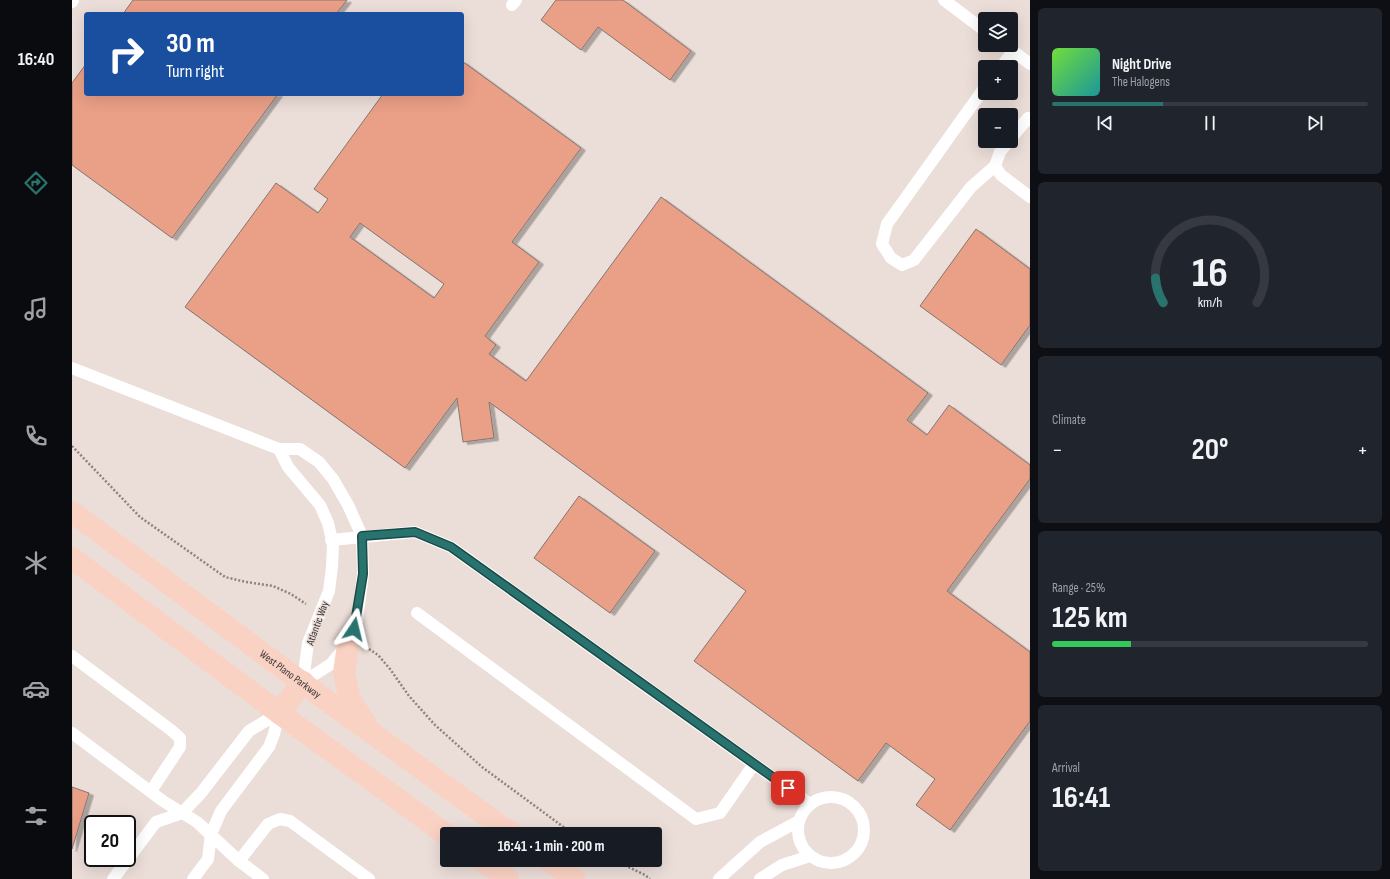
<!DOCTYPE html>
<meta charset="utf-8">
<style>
:root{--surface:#171b24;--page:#20242c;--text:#f1f3f6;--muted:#9ea1a6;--line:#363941;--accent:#29736e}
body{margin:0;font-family:"Sofia Sans Condensed",sans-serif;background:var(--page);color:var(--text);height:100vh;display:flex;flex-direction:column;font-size:15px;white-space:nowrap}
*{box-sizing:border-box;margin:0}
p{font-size:13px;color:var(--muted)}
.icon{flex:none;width:22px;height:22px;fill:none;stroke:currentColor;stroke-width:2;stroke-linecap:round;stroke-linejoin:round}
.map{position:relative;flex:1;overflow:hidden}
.panel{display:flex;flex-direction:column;gap:8px;padding:8px;background:#0d0f14;width:360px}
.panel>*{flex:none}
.hud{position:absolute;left:12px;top:12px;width:380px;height:84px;border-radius:4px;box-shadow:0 4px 16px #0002;background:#1a4fa0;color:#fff;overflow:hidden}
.controls{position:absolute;left:906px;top:12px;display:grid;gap:8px}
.controls a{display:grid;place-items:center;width:40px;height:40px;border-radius:4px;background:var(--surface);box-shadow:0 4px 16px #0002;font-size:20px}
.speed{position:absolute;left:12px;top:815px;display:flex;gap:8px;font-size:20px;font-weight:700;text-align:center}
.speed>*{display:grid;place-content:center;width:52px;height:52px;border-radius:50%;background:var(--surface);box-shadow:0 4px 16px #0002;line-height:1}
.speed .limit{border:2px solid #111;border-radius:6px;background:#fff;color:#111}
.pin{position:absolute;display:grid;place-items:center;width:34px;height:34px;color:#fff;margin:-17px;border-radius:8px;box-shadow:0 2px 6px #0006}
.me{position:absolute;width:44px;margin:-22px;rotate:10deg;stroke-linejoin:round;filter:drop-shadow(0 0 3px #0008)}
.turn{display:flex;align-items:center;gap:14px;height:84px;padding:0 16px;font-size:18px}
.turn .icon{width:52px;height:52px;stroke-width:2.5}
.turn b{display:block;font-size:28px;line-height:34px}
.big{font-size:30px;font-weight:700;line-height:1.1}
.panel .widget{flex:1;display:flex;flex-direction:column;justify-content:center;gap:6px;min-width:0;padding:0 14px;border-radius:6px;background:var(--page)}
.panel .dial{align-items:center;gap:0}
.dial svg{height:104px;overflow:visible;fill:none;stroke:var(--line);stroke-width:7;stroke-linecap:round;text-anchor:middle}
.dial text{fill:var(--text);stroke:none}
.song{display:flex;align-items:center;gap:12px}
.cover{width:48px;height:48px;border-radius:6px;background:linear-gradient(135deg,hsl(100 70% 55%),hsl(180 70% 35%))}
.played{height:4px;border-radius:2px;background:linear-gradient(90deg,var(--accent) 35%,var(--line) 35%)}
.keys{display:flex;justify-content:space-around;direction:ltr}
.heat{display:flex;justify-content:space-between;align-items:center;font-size:22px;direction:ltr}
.charge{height:6px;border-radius:3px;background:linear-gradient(90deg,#34c759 25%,var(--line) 0)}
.trip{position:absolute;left:368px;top:827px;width:222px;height:40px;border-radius:4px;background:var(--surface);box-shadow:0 4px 16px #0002;font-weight:700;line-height:40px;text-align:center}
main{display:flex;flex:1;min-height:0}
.dock{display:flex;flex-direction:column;width:72px;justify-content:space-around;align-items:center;background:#090b0e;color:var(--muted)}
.dock .icon{width:28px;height:28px}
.dock .on{color:var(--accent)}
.dock b{font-size:18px;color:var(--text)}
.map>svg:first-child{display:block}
.building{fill:#ea9f87;stroke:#837672;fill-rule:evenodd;filter:url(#shadow)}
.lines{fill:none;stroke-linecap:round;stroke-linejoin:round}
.path{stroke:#8c837f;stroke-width:2.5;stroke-dasharray:2 2;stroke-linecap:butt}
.service{stroke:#fff;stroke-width:12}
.secondary{stroke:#fad2c4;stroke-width:22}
.route-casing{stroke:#1b4b48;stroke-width:10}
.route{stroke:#29736e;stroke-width:7}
.labels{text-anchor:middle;stroke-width:3;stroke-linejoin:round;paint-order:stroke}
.street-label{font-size:11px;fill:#383331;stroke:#ebddd8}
</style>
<main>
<nav class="dock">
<b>16:40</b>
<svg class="icon on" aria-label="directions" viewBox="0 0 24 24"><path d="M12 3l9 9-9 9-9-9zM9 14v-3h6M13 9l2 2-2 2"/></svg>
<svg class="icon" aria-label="music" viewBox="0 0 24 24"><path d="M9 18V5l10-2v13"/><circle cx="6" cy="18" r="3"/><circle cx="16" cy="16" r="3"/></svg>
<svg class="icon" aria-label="phone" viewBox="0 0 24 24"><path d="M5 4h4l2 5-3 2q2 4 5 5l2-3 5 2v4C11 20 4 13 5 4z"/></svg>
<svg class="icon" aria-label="climate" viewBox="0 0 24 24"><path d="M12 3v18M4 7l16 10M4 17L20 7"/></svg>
<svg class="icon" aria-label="car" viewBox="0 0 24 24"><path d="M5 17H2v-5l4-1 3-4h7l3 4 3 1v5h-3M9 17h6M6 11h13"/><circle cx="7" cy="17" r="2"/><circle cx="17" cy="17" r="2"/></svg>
<svg class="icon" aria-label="filters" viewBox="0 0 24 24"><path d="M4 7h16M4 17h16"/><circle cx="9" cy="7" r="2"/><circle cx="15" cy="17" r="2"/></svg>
</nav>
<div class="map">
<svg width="958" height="879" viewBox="0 0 958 879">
<defs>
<filter id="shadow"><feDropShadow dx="4.5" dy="2.5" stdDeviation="0" flood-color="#0004"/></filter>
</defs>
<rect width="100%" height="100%" fill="#ebddd8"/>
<!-- building -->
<g class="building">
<path d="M61,0H275L264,14H51Z"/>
<path d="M484,0H551L619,51L598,80L526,27L509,50L469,20Z"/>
<path d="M390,61L509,148L440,242L467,262L413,336L424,345L417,354L454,381L589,197L856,393L835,420L855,435L877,405L958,465V479L875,591L958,652V721L878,830L844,805L863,779L814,743L786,781L622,661L674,591L417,402L422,438L391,442L385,398L333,468L113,307L204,183L246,213L256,199L242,189L311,94H390ZM288,223L372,284L362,298L278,237Z"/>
<path d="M14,64V94H206L100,238L0,165V83Z"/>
<path d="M904,229L958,269V325L929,365L848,306Z"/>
<path d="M507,496L583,551L538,613L462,558Z"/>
<path d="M0,787L17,793L0,849Z"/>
</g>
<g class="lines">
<!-- path -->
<g class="path">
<path d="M0,446L68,517L153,577L174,582L201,586L219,594L234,604"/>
<path d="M297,649L306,655L318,669L337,696L363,725L410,767L501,834"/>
<path d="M542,860L573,875L578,879"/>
</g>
<!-- service -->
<g class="service">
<path d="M872,0L913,31"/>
<path d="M0,2L1,0"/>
<path d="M440,5L444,0"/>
<path d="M933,45L958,64"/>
<path d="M929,67L941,51"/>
<path d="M913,87L815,224L810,244L819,258L830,265L842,260L899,187L923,166"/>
<path d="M939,138L956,118L958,120"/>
<path d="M937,141L928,152L923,166L929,175L958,197"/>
<path d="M0,368L207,449H228L247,462L261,479L276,505L290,536L291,574L285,621L280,637L276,644L259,664L231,682"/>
<path d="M207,449L216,467L248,505L256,523L261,545L260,567L257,591L236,643L231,682"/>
<path d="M259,540L343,532L379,547L738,804"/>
<path d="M345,613L624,819L648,813L682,764"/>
<path d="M0,656L99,730L108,738V747L79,791"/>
<path d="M0,733L91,801L125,822L167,861L191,879"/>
<circle cx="759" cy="830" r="33"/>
<path d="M167,861L196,824L208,819L218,821L297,879"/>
<path d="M41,879L84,822L110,813L129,793L177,731L207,713"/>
<path d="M121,879L136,859L139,834L149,811L197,747L202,734L207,713"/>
<path d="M647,879L688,842L727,821"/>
<path d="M688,879L710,865L738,856"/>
</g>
<!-- secondary -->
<g class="secondary">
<path id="s1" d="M0,512L243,692L440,834"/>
<path d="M0,558L207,713L375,835"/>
<path d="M276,644L272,673L278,700L294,724"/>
<path d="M207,713L231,682"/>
<path d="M410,860L436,879"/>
<path d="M476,860L502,879"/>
</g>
</g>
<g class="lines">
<defs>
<path id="route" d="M282,629L291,574L290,536L343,532L379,547L716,788"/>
</defs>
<!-- route casing -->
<use href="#route" class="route-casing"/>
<!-- route -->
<use href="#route" class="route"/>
</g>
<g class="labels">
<!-- street labels -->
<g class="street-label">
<text transform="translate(245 623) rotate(-70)" y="4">Atlantic Way</text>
<text dy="4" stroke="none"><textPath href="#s1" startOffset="272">West Plano Parkway</textPath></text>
</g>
</g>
</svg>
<div class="controls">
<a><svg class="icon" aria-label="layers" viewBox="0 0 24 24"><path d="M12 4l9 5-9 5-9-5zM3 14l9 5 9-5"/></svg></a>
<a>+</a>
<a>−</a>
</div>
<div class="speed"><div class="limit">20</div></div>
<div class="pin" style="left:716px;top:788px;background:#d93025"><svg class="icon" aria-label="arrive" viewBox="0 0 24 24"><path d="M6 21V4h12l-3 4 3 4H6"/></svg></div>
<svg class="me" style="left:282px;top:629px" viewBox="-20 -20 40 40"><path d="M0-17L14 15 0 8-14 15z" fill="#29736e" stroke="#fff" stroke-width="4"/></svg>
<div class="trip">16:41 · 1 min · 200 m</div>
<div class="hud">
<div class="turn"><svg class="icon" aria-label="right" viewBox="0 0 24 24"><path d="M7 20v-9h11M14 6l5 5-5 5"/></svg><div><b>30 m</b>Turn right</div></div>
</div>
</div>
<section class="panel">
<div class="widget">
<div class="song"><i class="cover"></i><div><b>Night Drive</b><p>The Halogens</p></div></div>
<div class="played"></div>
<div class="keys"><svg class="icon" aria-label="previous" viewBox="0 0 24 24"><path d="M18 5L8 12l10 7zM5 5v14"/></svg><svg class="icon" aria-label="pause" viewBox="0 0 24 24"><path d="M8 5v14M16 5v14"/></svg><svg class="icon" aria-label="next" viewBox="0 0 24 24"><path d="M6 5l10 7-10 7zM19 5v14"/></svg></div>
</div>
<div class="widget dial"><svg viewBox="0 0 100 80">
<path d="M14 69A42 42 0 1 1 86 69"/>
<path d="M14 69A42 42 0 0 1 8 50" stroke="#29736e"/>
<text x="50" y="56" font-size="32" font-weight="700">16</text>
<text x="50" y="72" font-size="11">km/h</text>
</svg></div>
<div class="widget"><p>Climate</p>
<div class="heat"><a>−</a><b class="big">20°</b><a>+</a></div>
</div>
<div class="widget"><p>Range · 25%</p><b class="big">125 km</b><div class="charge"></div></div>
<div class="widget"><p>Arrival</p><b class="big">16:41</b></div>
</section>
</main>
